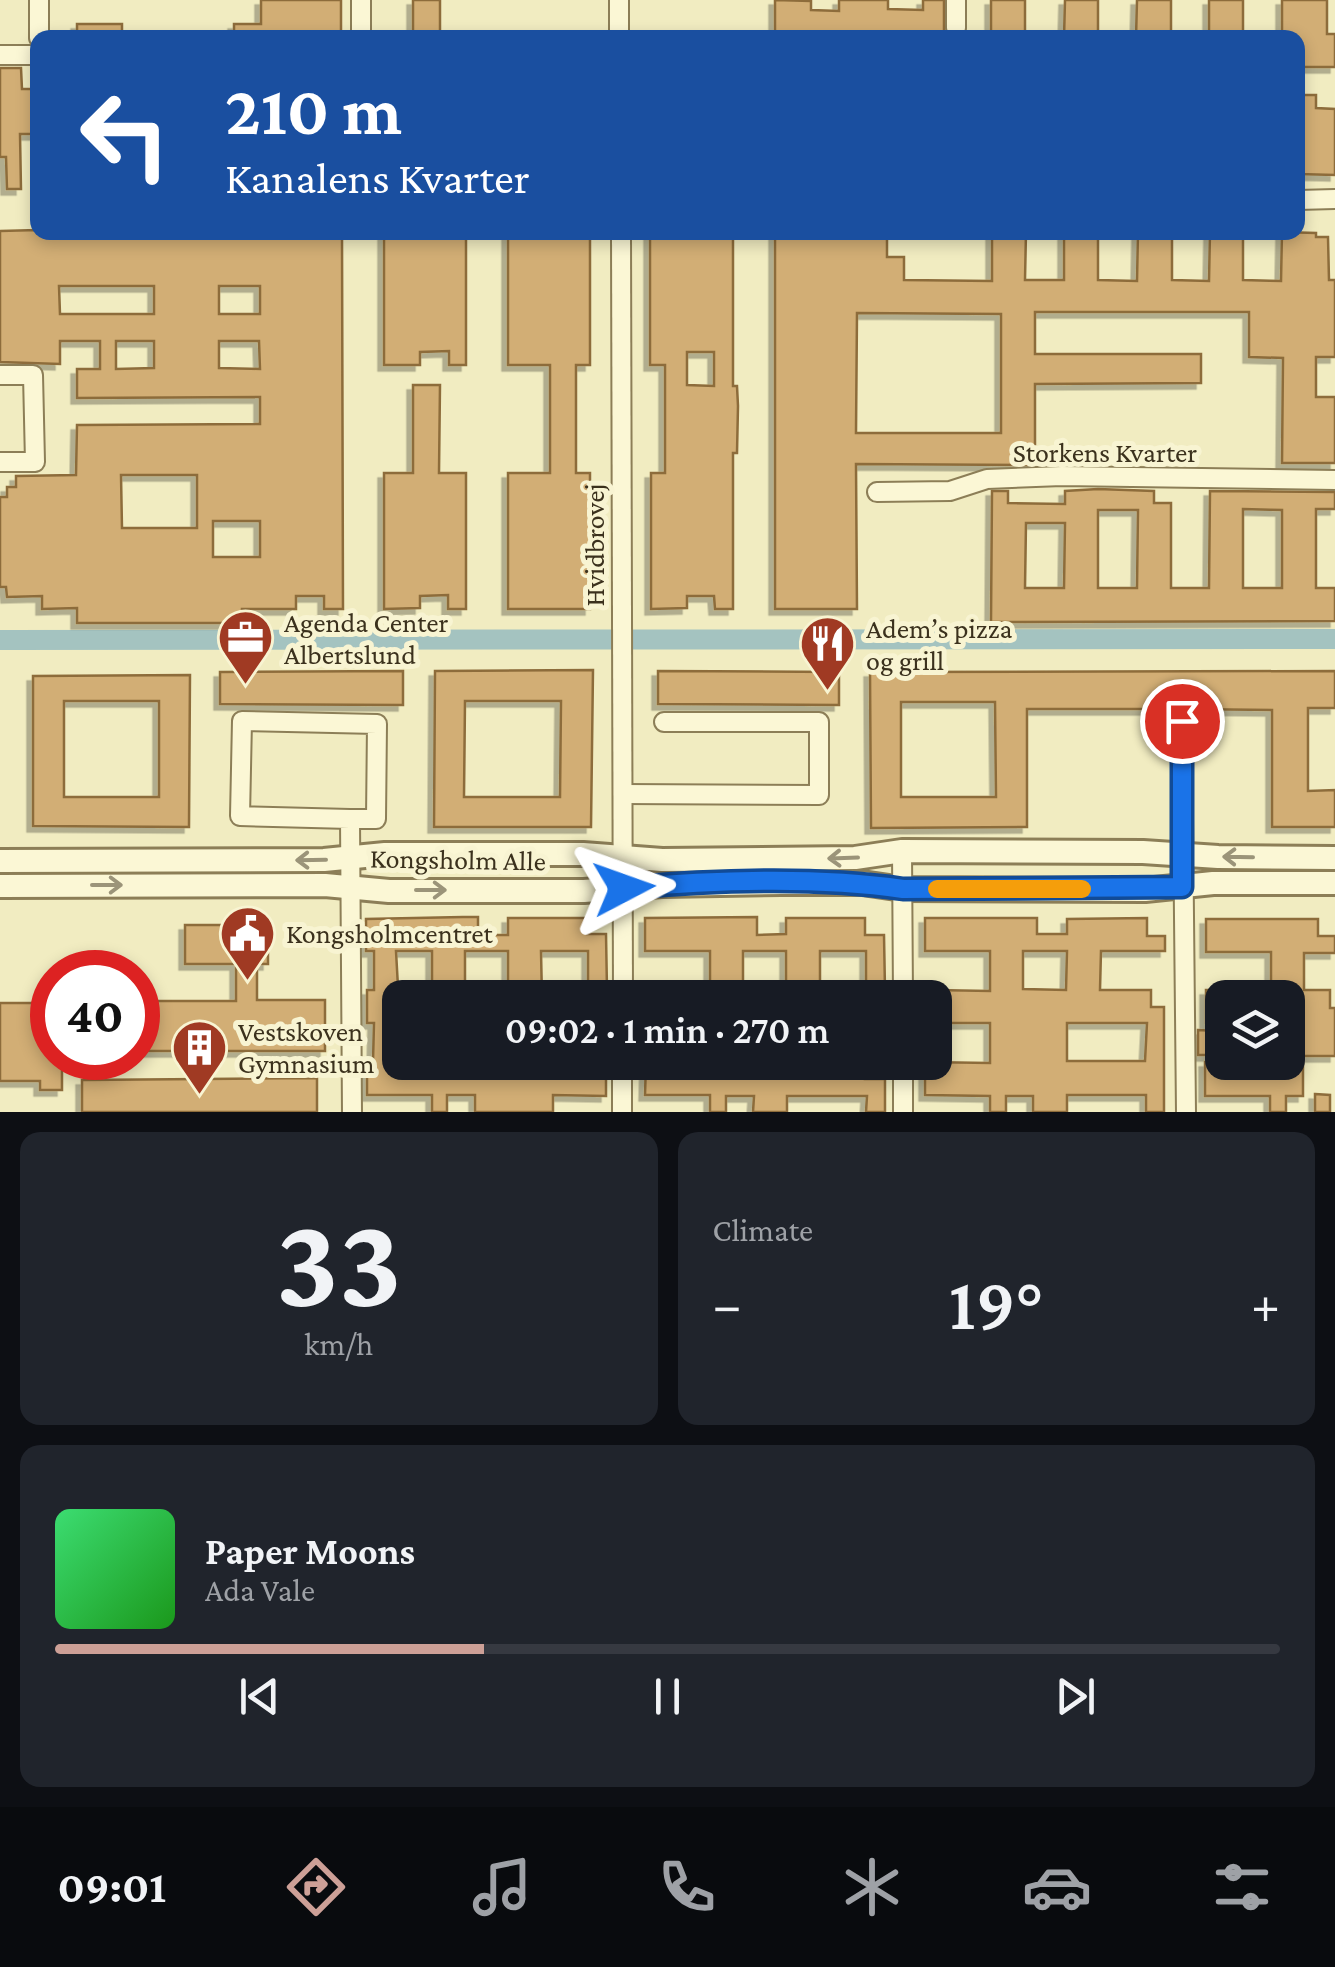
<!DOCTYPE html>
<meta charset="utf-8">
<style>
:root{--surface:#171b24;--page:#20242c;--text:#f1f3f6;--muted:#9ea1a6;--line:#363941;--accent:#cda097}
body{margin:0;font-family:"Crimson Pro",serif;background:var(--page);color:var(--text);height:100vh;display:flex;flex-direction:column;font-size:38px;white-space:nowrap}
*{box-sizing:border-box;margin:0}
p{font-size:32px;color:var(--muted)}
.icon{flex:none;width:55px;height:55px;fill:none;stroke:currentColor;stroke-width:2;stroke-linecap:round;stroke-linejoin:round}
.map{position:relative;height:1112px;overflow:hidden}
.drawer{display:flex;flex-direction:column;gap:20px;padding:20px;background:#0d0f14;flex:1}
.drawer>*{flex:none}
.hud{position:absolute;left:30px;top:30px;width:1275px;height:210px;border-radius:20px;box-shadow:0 5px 15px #0003;background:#1a4fa0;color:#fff;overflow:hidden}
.tools{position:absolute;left:1205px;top:980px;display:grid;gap:20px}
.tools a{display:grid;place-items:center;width:100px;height:100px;border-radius:20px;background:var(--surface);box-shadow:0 5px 15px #0003;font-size:50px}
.speed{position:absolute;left:30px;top:950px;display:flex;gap:20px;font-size:50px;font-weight:700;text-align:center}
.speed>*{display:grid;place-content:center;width:130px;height:130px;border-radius:50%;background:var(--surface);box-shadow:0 5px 15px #0003;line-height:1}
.speed .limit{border:15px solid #d22;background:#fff;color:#111}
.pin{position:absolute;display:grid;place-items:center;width:85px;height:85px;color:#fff;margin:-42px;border:5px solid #fff;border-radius:50%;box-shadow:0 2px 10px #0007}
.me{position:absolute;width:110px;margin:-55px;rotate:86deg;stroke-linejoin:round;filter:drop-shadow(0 0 8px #0008)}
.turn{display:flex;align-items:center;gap:35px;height:210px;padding:0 30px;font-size:45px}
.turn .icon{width:130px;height:130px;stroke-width:2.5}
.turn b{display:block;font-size:70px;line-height:85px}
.big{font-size:75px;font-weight:600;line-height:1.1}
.drawer .tile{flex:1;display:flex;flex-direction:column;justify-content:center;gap:15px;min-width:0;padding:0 35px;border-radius:20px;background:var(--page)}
.drawer .dial{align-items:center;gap:0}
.dial b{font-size:130px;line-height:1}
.song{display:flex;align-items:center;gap:30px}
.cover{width:120px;height:120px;border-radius:15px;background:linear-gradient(135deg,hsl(140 70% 55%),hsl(120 70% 35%))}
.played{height:10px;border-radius:5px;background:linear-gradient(90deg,var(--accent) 35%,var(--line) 35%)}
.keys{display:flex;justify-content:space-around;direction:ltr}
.heat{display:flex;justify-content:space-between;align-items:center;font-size:55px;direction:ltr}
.drawer .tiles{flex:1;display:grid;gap:20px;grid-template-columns:1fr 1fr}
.tile:last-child{grid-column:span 2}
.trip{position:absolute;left:382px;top:980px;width:570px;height:100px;border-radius:20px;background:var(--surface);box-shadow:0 5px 15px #0003;font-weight:600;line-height:100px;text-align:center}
.tab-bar{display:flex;height:160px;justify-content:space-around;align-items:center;background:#090b0e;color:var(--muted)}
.tab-bar .icon{width:70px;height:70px}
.tab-bar .current{color:var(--accent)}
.tab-bar b{font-size:45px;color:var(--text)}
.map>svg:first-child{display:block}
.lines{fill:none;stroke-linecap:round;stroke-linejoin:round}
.canal{stroke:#a4c3c0;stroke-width:20}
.building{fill:#d2ae74;stroke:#8d6c3b;stroke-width:2.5;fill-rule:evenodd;filter:url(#shadow)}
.minor-casing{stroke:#8c7e57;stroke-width:22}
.tertiary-casing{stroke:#8c7e57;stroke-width:28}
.minor{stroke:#fbf7d5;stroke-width:18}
.tertiary{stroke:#fbf7d5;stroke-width:22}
.oneway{stroke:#9b9479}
.route-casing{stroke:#114b97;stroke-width:25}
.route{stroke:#1a73e8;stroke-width:18}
.slow{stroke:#f59e0b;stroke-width:18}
.labels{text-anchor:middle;stroke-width:10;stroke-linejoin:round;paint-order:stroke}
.street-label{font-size:28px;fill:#3b311d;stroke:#f8f4d2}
.poi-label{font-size:28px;fill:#3b311d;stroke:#f8f4d2;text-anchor:start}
</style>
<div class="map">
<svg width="1335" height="1112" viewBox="0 0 1335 1112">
<defs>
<filter id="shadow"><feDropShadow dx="-5.5" dy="5.5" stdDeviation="0" flood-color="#0004"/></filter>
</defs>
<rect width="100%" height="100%" fill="#f1ecc1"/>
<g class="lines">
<!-- canal -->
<path class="canal" d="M0,640L1335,639"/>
</g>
<!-- building -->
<g class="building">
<path d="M261,0H341V38H234V24H261Z"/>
<rect x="413" y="0" width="27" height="38"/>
<path d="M775,0L811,1V10L839,11V0H888V9L923,10V0H944V38H775Z"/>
<rect x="991" y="0" width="34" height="38"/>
<path d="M1065,0H1098V38H1064Z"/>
<path d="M1137,0H1171V38H1136Z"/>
<rect x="1209" y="0" width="34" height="38"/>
<path d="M1282,0H1327V34H1335V67H1298V38H1282Z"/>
<rect x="77" y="24" width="45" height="14"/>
<path d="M0,68H21L22,89H38V134H20L21,189H7L6,157H0Z"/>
<path d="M1298,95H1316V108L1335,109V175L1298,174Z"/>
<path d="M38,230L342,232L343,609H324V596H296V609H242V623H77V608L42,609V596L7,597L6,587H0V497H7V487H16V476L76,475L77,425L260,424V397L77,398V369H100V341H60V364L0,362V231ZM59,286H154V314H60ZM219,286H260V314H219ZM116,341H154V368L116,369ZM219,341H259L260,369L219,368ZM121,475H197V528H122ZM213,521H260V557H213Z"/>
<path d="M384,232H466V365H449V351L420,352V365H384Z"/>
<path d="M508,232H590V365H576V473H590V609H508V473H550V365H508Z"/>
<path d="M650,232H733V386H737L738,406L737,453H733V609H715L714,596H687V608L651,609V473H665V365H650ZM687,352H714V386L687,385Z"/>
<path d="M775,232H887V257H904V280L992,281V232H1026L1025,280H1064V232H1098V280L1137,281L1138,232H1172V280L1209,281L1210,232H1243V280L1281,281L1282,232L1316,233V237H1328L1329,280H1335V357H1316V397H1335V463H1282L1283,358L1249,357V312H1035V354H1201V383L1035,384V465L856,464L857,609H775ZM857,313L1001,314V433H856Z"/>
<path d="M413,385H440L439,473H466V609H448V595L420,596V608L384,609V473H413Z"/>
<path d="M1098,489L1154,491V503H1171V588H1209L1210,491L1335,492V509H1316V588H1335V621L991,622L992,491H1008V503L1065,504V491ZM1243,509L1282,510V588H1243ZM1098,510H1138L1137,588H1098ZM1026,523H1065L1064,588H1025Z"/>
<path d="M593,670L591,827H434L435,671ZM465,701H561L560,797H464Z"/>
<path d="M403,671V705L220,704V672Z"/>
<path d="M658,671L839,672V705L658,704Z"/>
<path d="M1335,671V708H1308V791L1335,790V827H1272V710L1183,709H1027V827L871,828L870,672ZM901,702H995L996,797H901Z"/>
<path d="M190,675L189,827L33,826V676ZM64,701H159V797H64Z"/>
<path d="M463,917H478V935H508V918H587V934H606L607,990H588V951H541L542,998H508V951H465V992L447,991V998H432V951H396L400,1023H395V1062H606V1096L553,1095V1112H475V1095H447V1112H432V1095H367V1062H373L374,1023H367V990H374V951H366V919Z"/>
<path d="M757,917V935L786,934V918H865V935H884L885,990H866V951H820V998H786V951H743V991H725V998H710V951H645V918Z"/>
<path d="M925,918H1037V934H1067V919L1147,918V936H1165V951H1101L1100,990H1151V1007H1164V1112H1146V1095H1067V1112H1033V1096H1006V1112H990V1096L925,1095V1062L990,1063V1023H935V990L990,991V951H925ZM1023,951H1067L1066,990L1023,989ZM1067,1023H1147L1145,1061H1067Z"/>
<path d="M1206,919H1318V936H1335V953H1304V990H1330V1008H1335V1056H1303V1096H1286V1112H1270V1096H1205V1062H1288V998H1271V952H1206Z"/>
<path d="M185,925H268V964H257V1000H325V1051H138V1001H236V964H185Z"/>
<rect x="1206" y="990" width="16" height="33"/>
<path d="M0,1003H52V1061H62V1090H40V1081H0Z"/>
<path d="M1198,1030L1217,1031V1055H1198Z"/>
<path d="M866,1062L865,1079H885V1112H866L867,1096H787V1112H753L754,1096H726V1112H710V1095H645L646,1063Z"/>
<path d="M317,1078V1112H82V1080Z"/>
<path d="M1315,1094L1330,1095V1112H1315Z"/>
</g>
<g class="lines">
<defs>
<g id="minor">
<path d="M361,0V38"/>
<path d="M619,0V38"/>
<path d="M956,0V28"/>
<path d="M39,38V0"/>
<path d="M0,55H38"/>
<path d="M1298,200L1335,199"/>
<path d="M621,232L623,998"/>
<path d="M0,375H33L35,462H0"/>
<path d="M877,492L950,491L987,479L1062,476L1335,480"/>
<path d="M1182,721L1186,1112"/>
<path d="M623,794L819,795V722H664"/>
<path d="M350,819L240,816L242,721L377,724L376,819H350L352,1112"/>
<path d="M902,851L903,998"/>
<path d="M903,1062V1112"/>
<path d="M622,1112V1062"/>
</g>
<g id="tertiary">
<path d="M0,861L324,860L385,854H583L662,860L855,858L902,851L1143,852L1218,857L1335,858"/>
<path d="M0,886L325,885L389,891H584L662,885L781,883H862L903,889L1145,890L1213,883H1335"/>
</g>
</defs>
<!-- minor casing -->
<use href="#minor" class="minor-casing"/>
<!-- tertiary casing -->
<use href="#tertiary" class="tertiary-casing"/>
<!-- minor -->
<use href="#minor" class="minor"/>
<!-- tertiary -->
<use href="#tertiary" class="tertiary"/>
</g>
<!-- one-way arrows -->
<defs><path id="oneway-shaft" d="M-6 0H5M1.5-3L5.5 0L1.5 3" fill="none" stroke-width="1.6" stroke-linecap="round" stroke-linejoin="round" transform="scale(2.5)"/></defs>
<g class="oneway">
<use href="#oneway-shaft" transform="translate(1238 857) rotate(-179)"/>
<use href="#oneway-shaft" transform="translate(843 858) rotate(178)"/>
<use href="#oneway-shaft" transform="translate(311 860) rotate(179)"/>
<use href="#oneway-shaft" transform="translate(107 885)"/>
<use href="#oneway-shaft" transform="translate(431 890)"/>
</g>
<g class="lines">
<defs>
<path id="route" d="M624,888C715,880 813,876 903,889L1182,887V721"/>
</defs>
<!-- route casing -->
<use href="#route" class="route-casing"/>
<!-- route -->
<use href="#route" class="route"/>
<!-- slow -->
<path class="slow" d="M937,889H1082"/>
</g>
<!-- icons -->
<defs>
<symbol id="office-pin" viewBox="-11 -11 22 30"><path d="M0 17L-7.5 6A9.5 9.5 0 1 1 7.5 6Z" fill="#a03a23" stroke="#f8f4d2"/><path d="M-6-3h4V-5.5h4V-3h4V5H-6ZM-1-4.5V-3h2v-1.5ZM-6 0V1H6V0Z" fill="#fff"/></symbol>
<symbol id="restaurant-pin" viewBox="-11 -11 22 30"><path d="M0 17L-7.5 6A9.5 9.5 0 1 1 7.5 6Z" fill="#a03a23" stroke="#f8f4d2"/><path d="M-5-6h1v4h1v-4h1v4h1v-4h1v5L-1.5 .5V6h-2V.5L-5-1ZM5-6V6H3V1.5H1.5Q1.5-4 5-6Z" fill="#fff"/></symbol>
<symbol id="civic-pin" viewBox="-11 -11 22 30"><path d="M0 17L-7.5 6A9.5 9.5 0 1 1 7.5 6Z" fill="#a03a23" stroke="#f8f4d2"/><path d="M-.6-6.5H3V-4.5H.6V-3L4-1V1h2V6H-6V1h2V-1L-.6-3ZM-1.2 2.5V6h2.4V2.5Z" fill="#fff"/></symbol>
<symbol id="building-pin" viewBox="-11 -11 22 30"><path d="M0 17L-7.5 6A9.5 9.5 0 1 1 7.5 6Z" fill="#a03a23" stroke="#f8f4d2"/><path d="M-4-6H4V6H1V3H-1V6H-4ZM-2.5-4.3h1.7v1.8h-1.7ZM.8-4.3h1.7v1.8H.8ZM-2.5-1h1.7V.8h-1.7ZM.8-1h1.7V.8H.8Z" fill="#fff"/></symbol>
</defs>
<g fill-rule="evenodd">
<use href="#office-pin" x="214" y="606" width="63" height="86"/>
<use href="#restaurant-pin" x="796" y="612" width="63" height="86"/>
<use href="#civic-pin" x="216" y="902" width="63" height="86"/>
<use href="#building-pin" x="168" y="1016" width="63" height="86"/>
</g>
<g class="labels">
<!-- street labels -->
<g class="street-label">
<text x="1105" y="462">Storkens Kvarter</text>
<text transform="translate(594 545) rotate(-90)" y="10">Hvidbrovej</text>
<text transform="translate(458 859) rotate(1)" y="10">Kongsholm Alle</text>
</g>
<!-- poi labels -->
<g class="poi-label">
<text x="284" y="632">Agenda Center<tspan x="284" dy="32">Albertslund</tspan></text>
<text x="866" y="638">Adem’s pizza<tspan x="866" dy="32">og grill</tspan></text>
<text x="286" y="943">Kongsholmcentret</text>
<text x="238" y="1041">Vestskoven<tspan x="238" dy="32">Gymnasium</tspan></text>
</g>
</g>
</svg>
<div class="tools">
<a><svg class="icon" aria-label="layers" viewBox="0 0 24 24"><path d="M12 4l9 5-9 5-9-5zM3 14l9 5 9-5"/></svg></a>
</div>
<div class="speed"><div class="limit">40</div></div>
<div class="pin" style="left:1182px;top:721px;background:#d93025"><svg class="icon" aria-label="arrive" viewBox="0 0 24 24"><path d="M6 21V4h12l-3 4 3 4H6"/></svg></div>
<svg class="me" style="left:624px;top:888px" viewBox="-20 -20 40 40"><path d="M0-17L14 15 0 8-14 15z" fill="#1a73e8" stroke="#fff" stroke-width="4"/></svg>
<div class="trip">09:02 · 1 min · 270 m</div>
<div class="hud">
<div class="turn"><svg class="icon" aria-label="left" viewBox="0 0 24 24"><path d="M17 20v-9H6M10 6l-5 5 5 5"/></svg><div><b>210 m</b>Kanalens Kvarter</div></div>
</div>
</div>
<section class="drawer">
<div class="tiles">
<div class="tile dial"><b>33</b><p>km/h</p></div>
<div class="tile"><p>Climate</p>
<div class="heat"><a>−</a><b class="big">19°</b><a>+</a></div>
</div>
<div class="tile">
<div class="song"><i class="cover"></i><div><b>Paper Moons</b><p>Ada Vale</p></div></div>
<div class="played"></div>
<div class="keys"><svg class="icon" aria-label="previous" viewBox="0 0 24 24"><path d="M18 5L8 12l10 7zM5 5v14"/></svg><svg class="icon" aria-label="pause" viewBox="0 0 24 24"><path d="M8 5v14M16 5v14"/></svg><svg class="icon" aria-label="next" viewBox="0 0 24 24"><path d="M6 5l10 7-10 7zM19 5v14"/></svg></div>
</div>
</div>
</section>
<nav class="tab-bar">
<b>09:01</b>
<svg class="icon current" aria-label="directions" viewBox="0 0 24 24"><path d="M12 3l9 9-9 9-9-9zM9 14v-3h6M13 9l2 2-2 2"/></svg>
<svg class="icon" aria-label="music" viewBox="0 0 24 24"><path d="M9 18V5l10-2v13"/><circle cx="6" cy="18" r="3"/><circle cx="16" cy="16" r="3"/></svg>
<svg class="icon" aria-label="phone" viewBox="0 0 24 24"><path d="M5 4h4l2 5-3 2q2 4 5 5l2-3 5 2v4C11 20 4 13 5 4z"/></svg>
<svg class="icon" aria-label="climate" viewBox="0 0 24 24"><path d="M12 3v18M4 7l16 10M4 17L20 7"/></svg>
<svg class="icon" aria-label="car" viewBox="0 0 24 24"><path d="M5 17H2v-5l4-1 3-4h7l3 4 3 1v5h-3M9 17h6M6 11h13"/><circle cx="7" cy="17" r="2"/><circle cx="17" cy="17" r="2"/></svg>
<svg class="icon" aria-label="filters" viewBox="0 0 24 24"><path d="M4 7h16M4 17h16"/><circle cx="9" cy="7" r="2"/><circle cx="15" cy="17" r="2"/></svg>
</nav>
